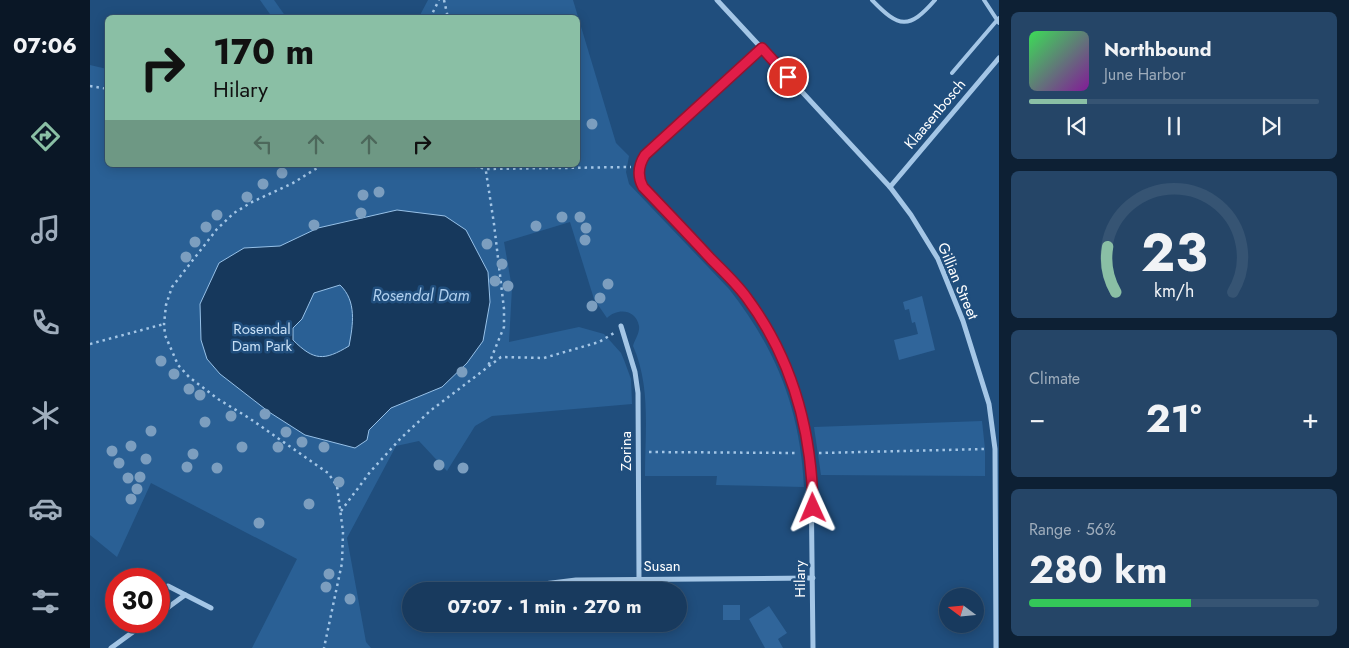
<!DOCTYPE html>
<meta charset="utf-8">
<style>
:root{--surface:#183a5e;--page:#254567;--text:#f1f3f6;--muted:#9fadbc;--line:#365473;--accent:#8abfa5}
body{margin:0;font-family:Jost,sans-serif;background:var(--page);color:var(--text);height:100vh;display:flex;flex-direction:column;font-size:19px;white-space:nowrap}
*{box-sizing:border-box;margin:0}
p{font-size:16px;color:var(--muted)}
.icon{flex:none;width:28px;height:28px;fill:none;stroke:currentColor;stroke-width:2;stroke-linecap:round;stroke-linejoin:round}
.map{position:relative;flex:1;overflow:hidden}
.panel{display:flex;flex-direction:column;gap:12px;padding:12px;background:#0d2034;width:350px}
.panel>*{flex:none}
.hud{position:absolute;left:15px;top:15px;width:475px;height:152px;border-radius:8px;box-shadow:0 2px 12px #0003,0 0 0 1px var(--line);background:#8abfa5;color:#111;overflow:hidden}
.needle{width:32px;rotate:286deg}
.controls{position:absolute;left:849px;top:588px;display:grid;gap:10px}
.controls a{display:grid;place-items:center;width:45px;height:45px;border-radius:50%;background:var(--surface);box-shadow:0 2px 12px #0003,0 0 0 1px var(--line);font-size:25px}
.speed{position:absolute;left:15px;top:568px;display:flex;gap:10px;font-size:25px;font-weight:700;text-align:center}
.speed>*{display:grid;place-content:center;width:65px;height:65px;border-radius:50%;background:var(--surface);box-shadow:0 2px 12px #0003,0 0 0 1px var(--line);line-height:1}
.speed .limit{border:8px solid #d22;background:#fff;color:#111}
.pin{position:absolute;display:grid;place-items:center;width:42px;height:42px;color:#fff;margin:-21px;border:2px solid #fff;border-radius:50%;box-shadow:0 1px 5px #0007}
.me{position:absolute;width:55px;margin:-28px;rotate:359deg;stroke-linejoin:round;filter:drop-shadow(0 0 4px #0008)}
.turn{display:flex;align-items:center;gap:18px;height:105px;padding:0 25px;font-size:22px}
.turn .icon{width:65px;height:65px;stroke-width:2.5}
.turn b{display:block;font-size:35px;line-height:42px}
.lanes{display:flex;align-items:center;height:48px;padding:0 25px;background:#0003;justify-content:center;gap:25px;direction:ltr}
.lanes .off{opacity:.35}
.big{font-size:38px;font-weight:700;line-height:1.1}
.panel .tile{flex:1;display:flex;flex-direction:column;justify-content:center;gap:8px;min-width:0;padding:0 18px;border-radius:8px;background:var(--page)}
.panel .dial{align-items:center;gap:0}
.dial svg{height:130px;overflow:visible;fill:none;stroke:var(--line);stroke-width:7;stroke-linecap:round;text-anchor:middle}
.dial text{fill:var(--text);stroke:none}
.song{display:flex;align-items:center;gap:15px}
.cover{width:60px;height:60px;border-radius:8px;background:linear-gradient(135deg,hsl(130 70% 55%),hsl(290 70% 35%))}
.played{height:5px;border-radius:2px;background:linear-gradient(90deg,var(--accent) 20%,var(--line) 20%)}
.keys{display:flex;justify-content:space-around;direction:ltr}
.heat{display:flex;justify-content:space-between;align-items:center;font-size:28px;direction:ltr}
.charge{height:8px;border-radius:4px;background:linear-gradient(90deg,#34c759 56%,var(--line) 0)}
.trip{position:absolute;left:312px;top:582px;width:285px;height:50px;border-radius:25px;background:var(--surface);box-shadow:0 2px 12px #0003,0 0 0 1px var(--line);font-weight:700;line-height:50px;text-align:center}
main{display:flex;flex:1;min-height:0}
.tabs{display:flex;flex-direction:column;width:90px;justify-content:space-around;align-items:center;background:#0a1726;color:var(--muted)}
.tabs .icon{width:35px;height:35px}
.tabs .active{color:var(--accent)}
.tabs b{font-size:22px;color:var(--text)}
.map>svg:first-child{display:block}
.green{fill:#2a6095}
.water{fill:#16385c;stroke:#97c1e8;fill-rule:evenodd}
.building{fill:#30659a}
.lines{fill:none;stroke-linecap:round;stroke-linejoin:round}
.path{stroke:#a4c6e6;stroke-width:2.5;stroke-dasharray:2.5 4;stroke-linecap:butt}
.service{stroke:#a4c6e6;stroke-width:4}
.minor{stroke:#a4c6e6;stroke-width:5}
.tree{fill:#7c9ebf}
.route-casing{stroke:#92132f;stroke-width:12}
.route{stroke:#e11d48;stroke-width:9}
.labels{text-anchor:middle;stroke-width:5;stroke-linejoin:round;paint-order:stroke}
.street-label{font-size:15px;fill:#fff;stroke:#204e7d}
.park-label{font-size:15px;fill:#c7dff5;stroke:#204e7d}
.water-label{font-size:16px;font-style:italic;fill:#afcfee;stroke:#204e7d}
</style>
<main>
<nav class="tabs">
<b>07:06</b>
<svg class="icon active" aria-label="directions" viewBox="0 0 24 24"><path d="M12 3l9 9-9 9-9-9zM9 14v-3h6M13 9l2 2-2 2"/></svg>
<svg class="icon" aria-label="music" viewBox="0 0 24 24"><path d="M9 18V5l10-2v13"/><circle cx="6" cy="18" r="3"/><circle cx="16" cy="16" r="3"/></svg>
<svg class="icon" aria-label="phone" viewBox="0 0 24 24"><path d="M5 4h4l2 5-3 2q2 4 5 5l2-3 5 2v4C11 20 4 13 5 4z"/></svg>
<svg class="icon" aria-label="climate" viewBox="0 0 24 24"><path d="M12 3v18M4 7l16 10M4 17L20 7"/></svg>
<svg class="icon" aria-label="car" viewBox="0 0 24 24"><path d="M5 17H2v-5l4-1 3-4h7l3 4 3 1v5h-3M9 17h6M6 11h13"/><circle cx="7" cy="17" r="2"/><circle cx="17" cy="17" r="2"/></svg>
<svg class="icon" aria-label="filters" viewBox="0 0 24 24"><path d="M4 7h16M4 17h16"/><circle cx="9" cy="7" r="2"/><circle cx="15" cy="17" r="2"/></svg>
</nav>
<div class="map">
<svg width="909" height="648" viewBox="0 0 909 648">
<rect width="100%" height="100%" fill="#204e7d"/>
<!-- green -->
<g class="green">
<path d="M170,0H184L196,17H182Z"/>
<path d="M338,0H483L526,143L539,156L536,172L539,184L639,289C687,350 710,410 714,487L626,485L627,476H555C555,433 561,386 543,346C545,339 550,333 549,326C546,309 527,308 517,318L504,299L480,222L414,242L422,288L419,342L489,327L514,334L531,353L534,360L541,379L542,404L402,416L385,426L357,471L329,441L306,446L257,538L276,642L281,648H162L207,559L61,483L27,557L0,535V65L17,69L18,165H488V18L329,17Z"/>
<path d="M892,421L895,449V476L731,475L724,427Z"/>
</g>
<!-- water -->
<path class="water" d="M307,210L355,216L376,230L398,272L400,302L393,341L377,363L352,387L301,408L279,430L277,440L265,448L215,435L179,412L130,374L117,359L111,340L110,304L129,263L154,248L190,246L228,228ZM250,285C267,301 263,325 259,346C234,361 224,361 203,340V328L212,319L224,293Z"/>
<!-- building -->
<g class="building">
<path d="M832,296L845,350L809,360L804,340L828,334L825,322L822,323L819,309L815,310L813,302Z"/>
<rect x="633" y="605" width="17" height="15"/>
<path d="M679,606L697,633L688,639L693,648H675L659,619Z"/>
</g>
<g class="lines">
<!-- path -->
<g class="path">
<path d="M354,0L358,18"/>
<path d="M340,18L349,0"/>
<path d="M0,86L18,89"/>
<path d="M232,165L203,183L162,202L144,213L127,229L82,287L76,305L74,324L75,335L88,365L99,377L128,399L159,418L238,473L247,486L253,532L252,563L234,648"/>
<path d="M378,165L396,169L541,167"/>
<path d="M395,165L404,224L414,309V327L398,366"/>
<path d="M0,344L74,324"/>
<path d="M559,452L708,453"/>
<path d="M729,453L896,449"/>
<path d="M251,511L280,472L311,438L340,411L411,357L454,358L509,342L524,333"/>
</g>
<!-- service -->
<g class="service">
<path d="M782,0C809,28 819,30 845,0"/>
<path d="M894,0L909,23"/>
<path d="M862,73L909,18"/>
</g>
<!-- minor -->
<g class="minor">
<path d="M627,0L800,187L821,215L848,259L873,321L899,404L905,449L906,648"/>
<path d="M672,48L555,155C548,166 547,176 553,187L656,296L681,335L700,377L715,427L721,472L723,648"/>
<path d="M800,187L909,58"/>
<path d="M531,326L545,372L548,393L549,579"/>
<path d="M78,586L121,608"/>
<path d="M421,588L486,580L723,578"/>
<path d="M69,614L95,595"/>
<path d="M21,648L58,621"/>
</g>
</g>
<!-- trees -->
<g class="tree">
<circle cx="502" cy="124" r="5.5"/>
<circle cx="192" cy="173" r="5.5"/>
<circle cx="173" cy="184" r="5.5"/>
<circle cx="289" cy="192" r="5.5"/>
<circle cx="273" cy="195" r="5.5"/>
<circle cx="157" cy="197" r="5.5"/>
<circle cx="271" cy="213" r="5.5"/>
<circle cx="127" cy="215" r="5.5"/>
<circle cx="472" cy="217" r="5.5"/>
<circle cx="490" cy="217" r="5.5"/>
<circle cx="224" cy="225" r="5.5"/>
<circle cx="446" cy="226" r="5.5"/>
<circle cx="116" cy="227" r="5.5"/>
<circle cx="496" cy="228" r="5.5"/>
<circle cx="495" cy="240" r="5.5"/>
<circle cx="105" cy="242" r="5.5"/>
<circle cx="397" cy="244" r="5.5"/>
<circle cx="96" cy="257" r="5.5"/>
<circle cx="412" cy="264" r="5.5"/>
<circle cx="405" cy="281" r="5.5"/>
<circle cx="518" cy="284" r="5.5"/>
<circle cx="418" cy="286" r="5.5"/>
<circle cx="510" cy="298" r="5.5"/>
<circle cx="502" cy="306" r="5.5"/>
<circle cx="71" cy="361" r="5.5"/>
<circle cx="372" cy="372" r="5.5"/>
<circle cx="84" cy="374" r="5.5"/>
<circle cx="99" cy="389" r="5.5"/>
<circle cx="110" cy="395" r="5.5"/>
<circle cx="175" cy="414" r="5.5"/>
<circle cx="141" cy="416" r="5.5"/>
<circle cx="115" cy="422" r="5.5"/>
<circle cx="61" cy="431" r="5.5"/>
<circle cx="196" cy="432" r="5.5"/>
<circle cx="212" cy="442" r="5.5"/>
<circle cx="41" cy="446" r="5.5"/>
<circle cx="152" cy="447" r="5.5"/>
<circle cx="188" cy="447" r="5.5"/>
<circle cx="234" cy="447" r="5.5"/>
<circle cx="22" cy="451" r="5.5"/>
<circle cx="103" cy="454" r="5.5"/>
<circle cx="56" cy="459" r="5.5"/>
<circle cx="29" cy="463" r="5.5"/>
<circle cx="349" cy="465" r="5.5"/>
<circle cx="97" cy="467" r="5.5"/>
<circle cx="127" cy="468" r="5.5"/>
<circle cx="373" cy="468" r="5.5"/>
<circle cx="50" cy="477" r="5.5"/>
<circle cx="38" cy="478" r="5.5"/>
<circle cx="249" cy="482" r="5.5"/>
<circle cx="47" cy="489" r="5.5"/>
<circle cx="41" cy="499" r="5.5"/>
<circle cx="219" cy="504" r="5.5"/>
<circle cx="169" cy="523" r="5.5"/>
<circle cx="239" cy="574" r="5.5"/>
<circle cx="236" cy="587" r="5.5"/>
<circle cx="260" cy="599" r="5.5"/>
</g>
<g class="lines">
<defs>
<path id="route" d="M698,77L672,48L555,155C548,166 547,176 553,187C576,211 599,235 621,259C633,271 647,284 657,298C703,360 722,433 723,508"/>
</defs>
<!-- route casing -->
<use href="#route" class="route-casing"/>
<!-- route -->
<use href="#route" class="route"/>
</g>
<g class="labels">
<!-- street labels -->
<g class="street-label">
<text transform="translate(845 114) rotate(-50)" y="5">Klaasenbosch</text>
<text transform="translate(868 281) rotate(67)" y="5">Gillian Street</text>
<text transform="translate(536 451) rotate(-90)" y="5">Zorina</text>
<text x="572" y="571">Susan</text>
<text transform="translate(710 579) rotate(-90)" y="5">Hilary</text>
</g>
<!-- park labels -->
<g class="park-label">
<text x="172" y="334">Rosendal<tspan x="172" dy="17">Dam Park</tspan></text>
</g>
<!-- water labels -->
<g class="water-label">
<text x="331" y="301">Rosendal Dam</text>
</g>
</g>
</svg>
<div class="controls">
<a><svg class="needle" viewBox="-14 -14 28 28"><path d="M0-13l5 13h-10z" fill="#e53935"/><path d="M0 13l5-13h-10z" fill="#9fadbc"/></svg></a>
</div>
<div class="speed"><div class="limit">30</div></div>
<div class="pin" style="left:698px;top:77px;background:#d93025"><svg class="icon" aria-label="arrive" viewBox="0 0 24 24"><path d="M6 21V4h12l-3 4 3 4H6"/></svg></div>
<svg class="me" style="left:723px;top:508px" viewBox="-20 -20 40 40"><path d="M0-17L14 15 0 8-14 15z" fill="#e11d48" stroke="#fff" stroke-width="4"/></svg>
<div class="trip">07:07 · 1 min · 270 m</div>
<div class="hud">
<div class="turn"><svg class="icon" aria-label="right" viewBox="0 0 24 24"><path d="M7 20v-9h11M14 6l5 5-5 5"/></svg><div><b>170 m</b>Hilary</div></div>
<div class="lanes"><svg class="icon off" aria-label="left" viewBox="0 0 24 24"><path d="M17 20v-9H6M10 6l-5 5 5 5"/></svg><svg class="icon off" aria-label="ahead" viewBox="0 0 24 24"><path d="M12 20V5M6 11l6-6 6 6"/></svg><svg class="icon off" aria-label="ahead" viewBox="0 0 24 24"><path d="M12 20V5M6 11l6-6 6 6"/></svg><svg class="icon" aria-label="right" viewBox="0 0 24 24"><path d="M7 20v-9h11M14 6l5 5-5 5"/></svg></div>
</div>
</div>
<section class="panel">
<div class="tile">
<div class="song"><i class="cover"></i><div><b>Northbound</b><p>June Harbor</p></div></div>
<div class="played"></div>
<div class="keys"><svg class="icon" aria-label="previous" viewBox="0 0 24 24"><path d="M18 5L8 12l10 7zM5 5v14"/></svg><svg class="icon" aria-label="pause" viewBox="0 0 24 24"><path d="M8 5v14M16 5v14"/></svg><svg class="icon" aria-label="next" viewBox="0 0 24 24"><path d="M6 5l10 7-10 7zM19 5v14"/></svg></div>
</div>
<div class="tile dial"><svg viewBox="0 0 100 80">
<path d="M14 69A42 42 0 1 1 86 69"/>
<path d="M14 69A42 42 0 0 1 9 41" stroke="#8abfa5"/>
<text x="50" y="56" font-size="32" font-weight="700">23</text>
<text x="50" y="72" font-size="11">km/h</text>
</svg></div>
<div class="tile"><p>Climate</p>
<div class="heat"><a>−</a><b class="big">21°</b><a>+</a></div>
</div>
<div class="tile"><p>Range · 56%</p><b class="big">280 km</b><div class="charge"></div></div>
</section>
</main>
